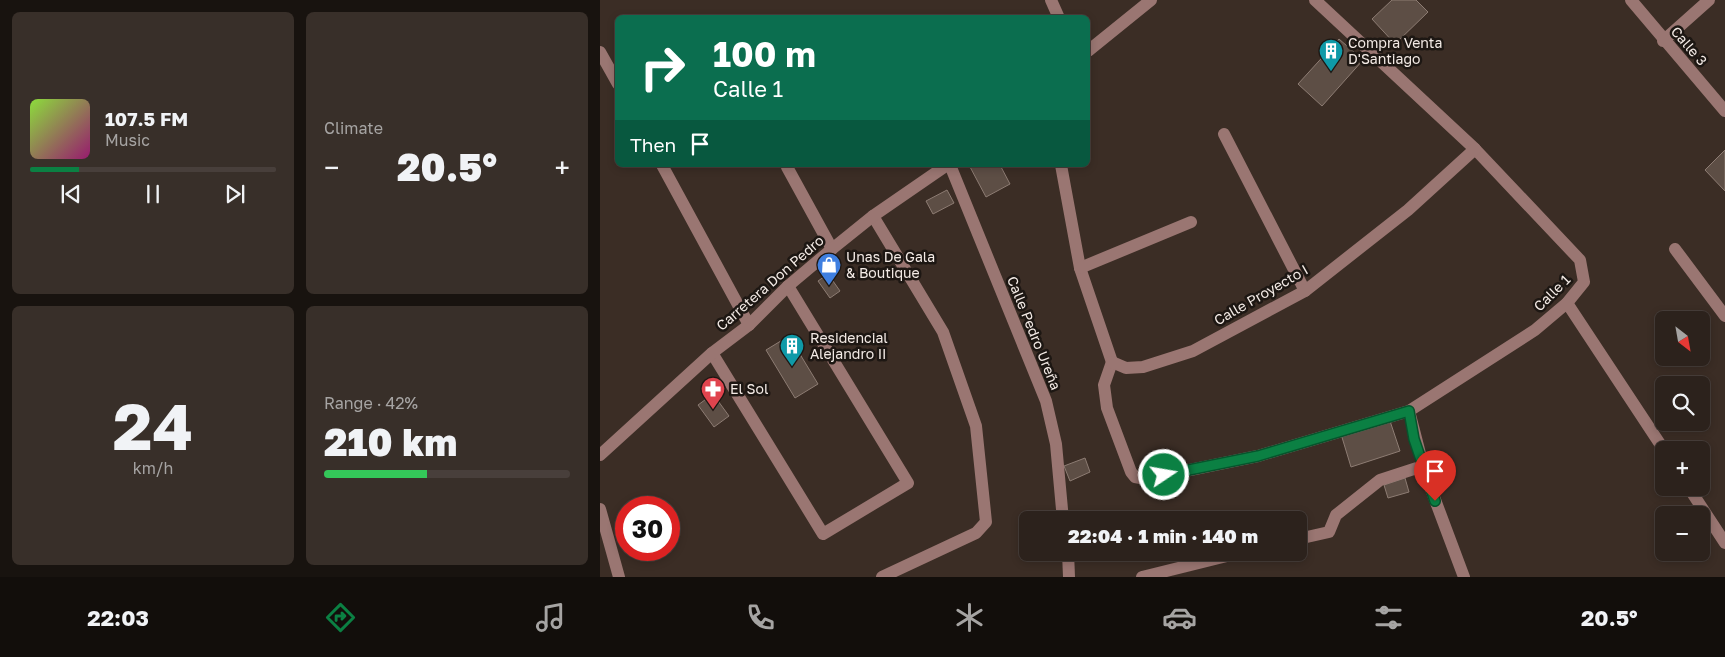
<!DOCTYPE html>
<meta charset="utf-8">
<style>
:root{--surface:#2c221c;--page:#382f29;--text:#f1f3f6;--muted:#a6a4a3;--line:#483f3b;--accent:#0b8043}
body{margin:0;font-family:"Golos Text",sans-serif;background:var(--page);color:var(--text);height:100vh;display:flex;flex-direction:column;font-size:19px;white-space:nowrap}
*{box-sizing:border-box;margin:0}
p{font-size:16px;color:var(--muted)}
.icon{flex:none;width:28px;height:28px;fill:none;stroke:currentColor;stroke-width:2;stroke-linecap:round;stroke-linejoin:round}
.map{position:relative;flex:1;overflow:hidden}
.sheet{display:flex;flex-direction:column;gap:12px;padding:12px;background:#18130f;width:600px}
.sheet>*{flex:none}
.banner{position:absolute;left:15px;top:15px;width:475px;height:152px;border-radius:8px;box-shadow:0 2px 8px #0003,0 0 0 1px var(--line);background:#0b6e4f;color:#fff;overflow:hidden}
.needle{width:32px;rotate:149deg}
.buttons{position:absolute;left:1055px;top:311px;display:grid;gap:10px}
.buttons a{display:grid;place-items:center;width:55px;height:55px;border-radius:8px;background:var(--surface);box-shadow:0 2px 8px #0003,0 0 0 1px var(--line);font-size:25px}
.speed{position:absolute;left:15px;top:496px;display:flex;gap:10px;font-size:25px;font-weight:700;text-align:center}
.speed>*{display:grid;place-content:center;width:65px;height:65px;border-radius:50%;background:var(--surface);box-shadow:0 2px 8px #0003,0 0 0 1px var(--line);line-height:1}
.speed .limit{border:8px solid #d22;background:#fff;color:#111}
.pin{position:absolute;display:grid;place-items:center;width:42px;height:42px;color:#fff;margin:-51px -21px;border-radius:50% 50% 50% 0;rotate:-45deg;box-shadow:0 0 5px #0007}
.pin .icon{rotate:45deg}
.me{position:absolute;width:55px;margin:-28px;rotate:78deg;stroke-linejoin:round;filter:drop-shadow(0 0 4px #0008)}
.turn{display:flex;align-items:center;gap:18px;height:105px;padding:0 15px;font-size:22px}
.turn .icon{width:65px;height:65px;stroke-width:2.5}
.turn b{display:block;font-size:35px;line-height:42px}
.then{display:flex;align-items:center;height:48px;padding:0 15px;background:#0003;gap:10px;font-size:19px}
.big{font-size:38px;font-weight:800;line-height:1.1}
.sheet .widget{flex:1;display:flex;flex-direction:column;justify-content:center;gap:8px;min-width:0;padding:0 18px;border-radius:8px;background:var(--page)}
.sheet .dial{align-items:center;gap:0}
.dial b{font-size:65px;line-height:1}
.song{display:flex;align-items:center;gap:15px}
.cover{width:60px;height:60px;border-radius:8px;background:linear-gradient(135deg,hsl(90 70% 55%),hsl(320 70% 35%))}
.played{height:5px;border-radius:2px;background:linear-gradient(90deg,var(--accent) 20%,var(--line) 20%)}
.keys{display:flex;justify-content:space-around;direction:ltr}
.heat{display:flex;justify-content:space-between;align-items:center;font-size:28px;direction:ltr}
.charge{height:8px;border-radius:4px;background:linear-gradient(90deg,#34c759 42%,var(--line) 0)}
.sheet .tiles{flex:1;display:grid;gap:12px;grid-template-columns:repeat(2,1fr)}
.trip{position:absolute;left:419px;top:511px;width:288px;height:50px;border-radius:8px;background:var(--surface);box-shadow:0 2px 8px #0003,0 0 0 1px var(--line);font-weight:800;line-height:50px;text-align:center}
.tab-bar{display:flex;height:80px;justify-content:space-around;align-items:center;background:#120e0b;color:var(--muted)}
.tab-bar .icon{width:35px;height:35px}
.tab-bar .current{color:var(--accent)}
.tab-bar b{font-size:22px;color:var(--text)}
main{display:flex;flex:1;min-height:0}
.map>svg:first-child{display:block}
.building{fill:#5d4e45;stroke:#8d7c73}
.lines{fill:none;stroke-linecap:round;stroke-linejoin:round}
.minor{stroke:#9a7672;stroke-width:12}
.route-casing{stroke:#07532c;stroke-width:12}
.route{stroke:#0b8043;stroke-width:9}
.labels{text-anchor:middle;stroke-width:5;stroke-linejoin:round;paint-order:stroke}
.poi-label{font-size:14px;fill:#f4ebe6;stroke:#1d1713;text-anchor:start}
.street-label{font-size:14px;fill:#f4ebe6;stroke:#1d1713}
</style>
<main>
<section class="sheet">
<div class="tiles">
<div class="widget">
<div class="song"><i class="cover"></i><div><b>107.5 FM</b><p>Music</p></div></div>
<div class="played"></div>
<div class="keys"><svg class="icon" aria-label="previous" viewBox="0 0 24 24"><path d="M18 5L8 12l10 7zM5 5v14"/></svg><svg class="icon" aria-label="pause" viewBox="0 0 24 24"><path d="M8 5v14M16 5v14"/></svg><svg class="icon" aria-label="next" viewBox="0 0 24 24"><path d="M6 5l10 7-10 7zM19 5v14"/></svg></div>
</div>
<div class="widget"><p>Climate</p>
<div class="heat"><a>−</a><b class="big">20.5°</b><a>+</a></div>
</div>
<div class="widget dial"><b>24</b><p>km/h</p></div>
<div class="widget"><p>Range · 42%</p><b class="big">210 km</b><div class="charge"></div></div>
</div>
</section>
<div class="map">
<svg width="1125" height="577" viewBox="0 0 1125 577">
<rect width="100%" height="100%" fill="#3b2d25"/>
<!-- building -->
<g class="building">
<path d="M792,0H816L828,12L795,44L772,19Z"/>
<path d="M739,39L763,60L722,106L698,84Z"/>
<path d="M1125,150V191L1105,170Z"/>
<path d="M369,165H400L410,184L386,197Z"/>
<path d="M347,190L354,203L333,214L326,201Z"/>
<path d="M228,274L240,291L230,298L218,281Z"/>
<path d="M189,336L218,384L195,398L166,350Z"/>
<path d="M113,394L129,416L114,427L98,405Z"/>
<path d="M789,418L800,451L751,467L741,434Z"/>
<path d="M485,458L490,472L470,481L464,466Z"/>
<path d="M805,478L809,492L788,498L784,485Z"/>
</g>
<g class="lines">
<!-- minor -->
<g class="minor">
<path d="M451,0L459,18"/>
<path d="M1031,0L1125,111"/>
<path d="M1063,41L1109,0"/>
<path d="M488,51L551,0"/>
<path d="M0,52L18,84"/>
<path d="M624,134L705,291"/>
<path d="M62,165L149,325"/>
<path d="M350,165L446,401L456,444L463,520"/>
<path d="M461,165L480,268L512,362"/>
<path d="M187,167L232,249"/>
<path d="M273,216L343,332L376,426L386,522L376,533L282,577"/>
<path d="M1075,249L1125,316"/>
<path d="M480,268L591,222"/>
<path d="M967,303L1064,450"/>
<path d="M112,353L223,534L308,483L188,286"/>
<path d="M512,362L504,385L507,408L531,472L535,477L546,479L658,456L809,411L935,330L967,303L984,282L980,260L875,149L715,0"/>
<path d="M512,362L526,368L543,367L593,351L705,291L808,210L875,149"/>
<path d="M809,411L825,473L864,577"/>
<path d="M0,455L112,353L149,325L188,286L232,249L273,216L347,165"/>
<path d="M1089,488L1125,543"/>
<path d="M0,509L19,577"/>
<path d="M698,539L729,532L736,515L780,480L823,466"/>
<path d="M468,552L469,577"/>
<path d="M542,577L643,552"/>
</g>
</g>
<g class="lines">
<defs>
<path id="route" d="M564,475L658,456L809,411L814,439L835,501"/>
</defs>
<!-- route casing -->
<use href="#route" class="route-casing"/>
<!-- route -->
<use href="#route" class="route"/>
</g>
<!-- icons -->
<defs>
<symbol id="building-pin" viewBox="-11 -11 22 30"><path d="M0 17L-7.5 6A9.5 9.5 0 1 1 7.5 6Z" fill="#0f9aa8" stroke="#1d1713"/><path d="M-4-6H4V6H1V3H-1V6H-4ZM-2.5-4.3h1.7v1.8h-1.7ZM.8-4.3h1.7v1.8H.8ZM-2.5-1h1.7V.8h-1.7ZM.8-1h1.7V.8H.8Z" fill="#fff"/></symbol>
<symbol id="shop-pin" viewBox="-11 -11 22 30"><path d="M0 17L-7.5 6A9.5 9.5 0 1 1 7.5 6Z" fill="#3f7fe0" stroke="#1d1713"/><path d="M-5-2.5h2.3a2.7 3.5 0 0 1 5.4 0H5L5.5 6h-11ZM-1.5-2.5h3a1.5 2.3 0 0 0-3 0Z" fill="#fff"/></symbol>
<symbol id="pharmacy-pin" viewBox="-11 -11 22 30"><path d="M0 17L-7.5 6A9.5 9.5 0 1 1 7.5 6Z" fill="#e0444e" stroke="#1d1713"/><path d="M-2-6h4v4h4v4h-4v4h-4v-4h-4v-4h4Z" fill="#fff"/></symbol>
</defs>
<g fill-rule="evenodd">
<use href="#building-pin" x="717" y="37" width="28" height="38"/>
<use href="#shop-pin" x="215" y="251" width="28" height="38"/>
<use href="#building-pin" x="178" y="332" width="28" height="38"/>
<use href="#pharmacy-pin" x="99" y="375" width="28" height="38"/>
</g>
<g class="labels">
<!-- poi labels -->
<g class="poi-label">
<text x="748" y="48">Compra Venta<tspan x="748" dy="16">D'Santiago</tspan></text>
<text x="246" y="262">Unas De Gala<tspan x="246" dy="16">&amp; Boutique</tspan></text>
<text x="210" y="343">Residencial<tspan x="210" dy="16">Alejandro II</tspan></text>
<text x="130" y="394">El Sol</text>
</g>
<!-- street labels -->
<g class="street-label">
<text transform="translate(1089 46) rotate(49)" y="5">Calle 3</text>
<text transform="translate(170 283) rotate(-41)" y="5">Carretera Don Pedro</text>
<text transform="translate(952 293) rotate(-45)" y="5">Calle 1</text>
<text transform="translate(661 295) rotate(-30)" y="5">Calle Proyecto I</text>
<text transform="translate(434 333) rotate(68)" y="5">Calle Pedro Ureña</text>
</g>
</g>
</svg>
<div class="buttons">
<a><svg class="needle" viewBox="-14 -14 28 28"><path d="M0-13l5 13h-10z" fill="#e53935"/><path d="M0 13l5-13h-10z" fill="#a6a4a3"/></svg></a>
<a><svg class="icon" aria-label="search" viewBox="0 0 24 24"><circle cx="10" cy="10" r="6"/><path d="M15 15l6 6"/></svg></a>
<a>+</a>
<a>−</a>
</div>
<div class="speed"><div class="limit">30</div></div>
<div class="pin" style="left:835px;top:501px;background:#d93025"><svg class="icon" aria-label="arrive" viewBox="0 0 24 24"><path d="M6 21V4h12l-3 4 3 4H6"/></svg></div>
<svg class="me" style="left:564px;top:475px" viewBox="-20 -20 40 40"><circle r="17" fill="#0b8043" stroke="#fff" stroke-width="3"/><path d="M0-11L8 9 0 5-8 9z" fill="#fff"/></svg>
<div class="trip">22:04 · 1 min · 140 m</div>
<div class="banner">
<div class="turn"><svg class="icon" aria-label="right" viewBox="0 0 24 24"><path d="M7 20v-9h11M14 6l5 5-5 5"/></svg><div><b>100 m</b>Calle 1</div></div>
<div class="then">Then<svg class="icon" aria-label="arrive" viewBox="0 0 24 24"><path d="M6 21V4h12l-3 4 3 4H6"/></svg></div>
</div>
</div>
</main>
<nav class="tab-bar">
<b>22:03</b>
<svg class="icon current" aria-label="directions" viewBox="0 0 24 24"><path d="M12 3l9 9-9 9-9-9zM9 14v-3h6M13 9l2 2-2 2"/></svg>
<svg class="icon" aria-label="music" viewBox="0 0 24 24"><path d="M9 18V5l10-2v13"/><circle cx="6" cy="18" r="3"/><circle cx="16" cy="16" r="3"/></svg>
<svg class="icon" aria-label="phone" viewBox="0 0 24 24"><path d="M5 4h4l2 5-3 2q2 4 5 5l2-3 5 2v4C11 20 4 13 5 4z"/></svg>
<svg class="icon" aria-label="climate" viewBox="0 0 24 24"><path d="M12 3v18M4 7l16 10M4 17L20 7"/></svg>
<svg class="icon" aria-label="car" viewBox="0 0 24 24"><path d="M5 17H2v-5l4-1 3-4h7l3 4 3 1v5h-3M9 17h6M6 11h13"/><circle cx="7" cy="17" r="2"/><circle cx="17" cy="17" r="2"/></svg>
<svg class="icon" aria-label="filters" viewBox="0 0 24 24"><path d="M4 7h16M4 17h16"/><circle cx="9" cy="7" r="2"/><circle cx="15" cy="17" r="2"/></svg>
<b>20.5°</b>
</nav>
